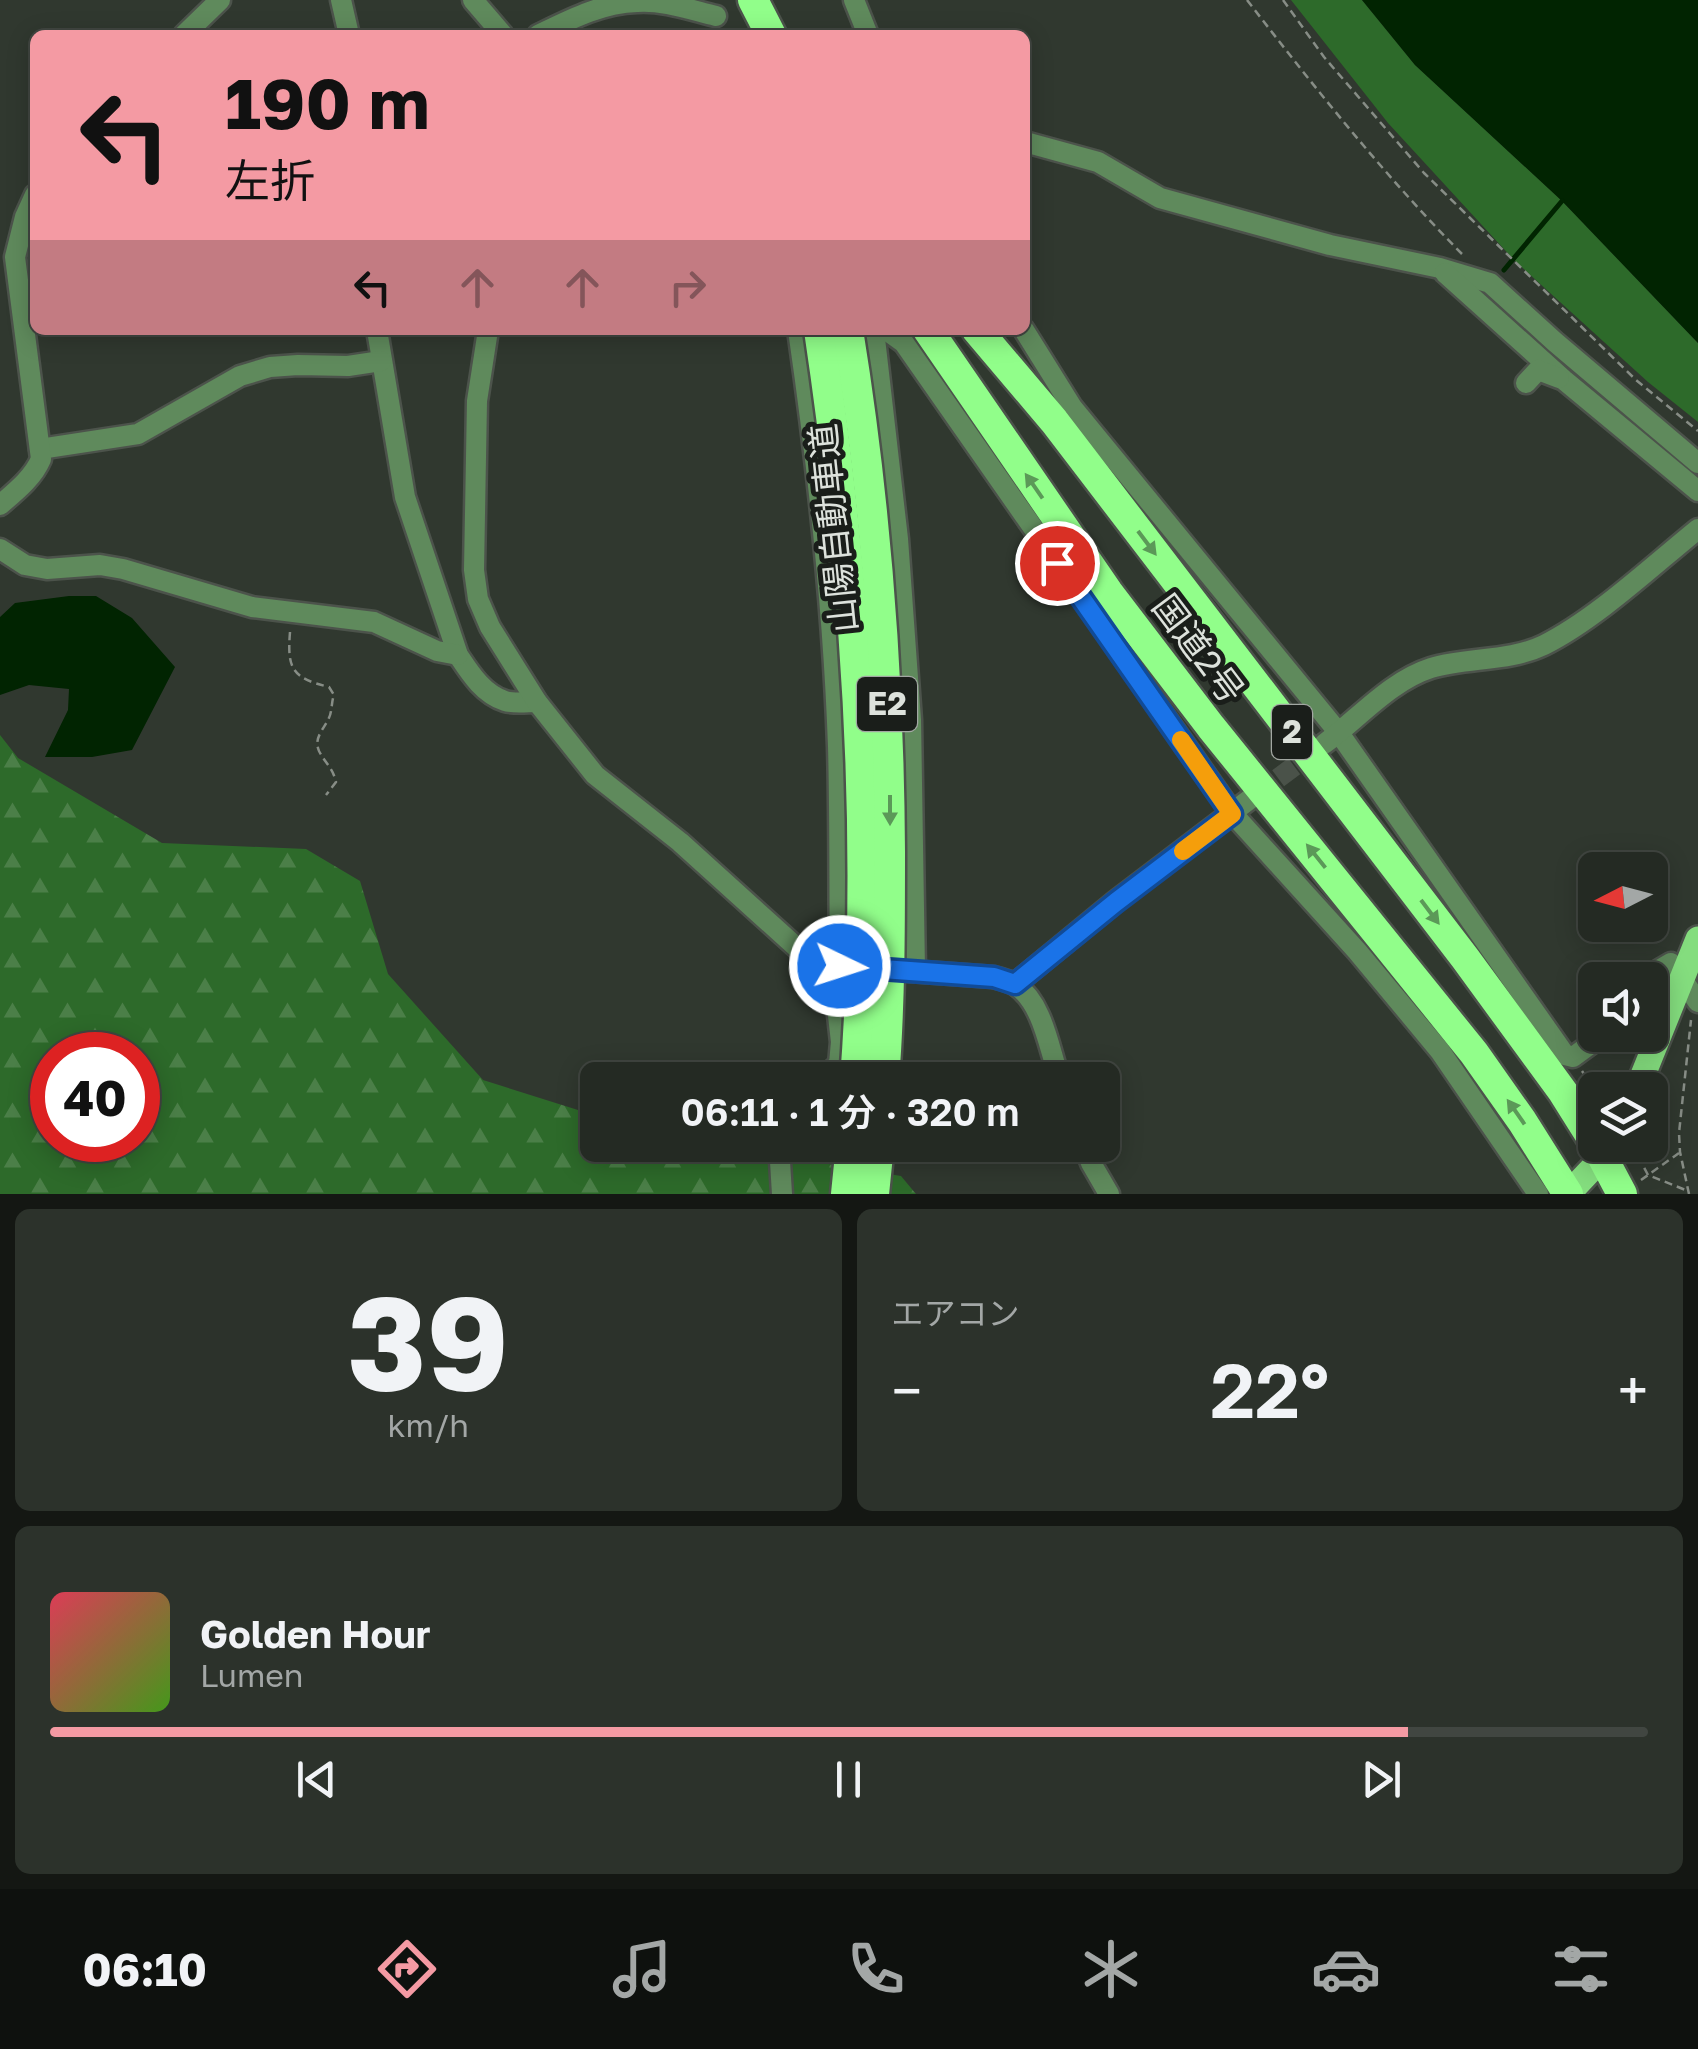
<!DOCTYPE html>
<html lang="ja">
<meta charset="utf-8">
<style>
:root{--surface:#242a23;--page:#2c322b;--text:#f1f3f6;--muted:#a3a7a6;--line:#414641;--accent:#f49aa3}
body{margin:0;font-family:"Golos Text","Noto Sans JP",sans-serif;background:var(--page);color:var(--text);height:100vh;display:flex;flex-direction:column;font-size:38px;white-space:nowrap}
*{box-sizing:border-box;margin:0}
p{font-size:32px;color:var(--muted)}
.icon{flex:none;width:55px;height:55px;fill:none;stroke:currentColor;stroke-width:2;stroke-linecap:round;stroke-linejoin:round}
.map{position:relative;height:1194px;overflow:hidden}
.details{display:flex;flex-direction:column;gap:15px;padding:15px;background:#141713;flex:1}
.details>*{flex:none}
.guide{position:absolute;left:30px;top:30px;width:1000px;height:305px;border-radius:15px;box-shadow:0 5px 25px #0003,0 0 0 2px var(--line);background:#f49aa3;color:#111;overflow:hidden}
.needle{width:65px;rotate:264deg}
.buttons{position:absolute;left:1578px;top:852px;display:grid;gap:20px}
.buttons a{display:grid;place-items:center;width:90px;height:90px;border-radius:15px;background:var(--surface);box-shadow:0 5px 25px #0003,0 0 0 2px var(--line);font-size:50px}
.speed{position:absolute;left:30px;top:1032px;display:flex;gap:20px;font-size:50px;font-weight:700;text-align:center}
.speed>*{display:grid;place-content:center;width:130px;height:130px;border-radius:50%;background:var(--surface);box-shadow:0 5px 25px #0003,0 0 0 2px var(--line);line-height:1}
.speed .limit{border:15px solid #d22;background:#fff;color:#111}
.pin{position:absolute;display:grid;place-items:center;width:85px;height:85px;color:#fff;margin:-42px;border:5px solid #fff;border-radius:50%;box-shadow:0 2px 10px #0007}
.me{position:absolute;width:110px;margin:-55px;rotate:94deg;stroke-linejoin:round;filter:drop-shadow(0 0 8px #0008)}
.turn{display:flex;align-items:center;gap:35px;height:210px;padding:0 30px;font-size:45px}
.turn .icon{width:130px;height:130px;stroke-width:2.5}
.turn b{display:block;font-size:70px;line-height:85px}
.lanes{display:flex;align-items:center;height:95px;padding:0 30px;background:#0003;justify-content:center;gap:50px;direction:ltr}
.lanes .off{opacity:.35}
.big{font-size:75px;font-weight:600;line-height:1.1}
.details .widget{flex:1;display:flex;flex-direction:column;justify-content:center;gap:15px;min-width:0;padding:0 35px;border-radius:15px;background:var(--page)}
.details .dial{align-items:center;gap:0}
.dial b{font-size:130px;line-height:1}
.song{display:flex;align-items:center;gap:30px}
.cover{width:120px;height:120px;border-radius:15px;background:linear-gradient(135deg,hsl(350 70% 55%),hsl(100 70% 35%))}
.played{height:10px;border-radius:5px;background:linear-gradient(90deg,var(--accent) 85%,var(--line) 85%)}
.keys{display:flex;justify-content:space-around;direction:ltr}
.heat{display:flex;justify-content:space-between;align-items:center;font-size:55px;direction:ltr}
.details .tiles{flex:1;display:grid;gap:15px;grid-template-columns:1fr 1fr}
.widget:last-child{grid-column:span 2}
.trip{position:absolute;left:580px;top:1062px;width:540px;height:100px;border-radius:15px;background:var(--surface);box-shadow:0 5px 25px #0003,0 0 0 2px var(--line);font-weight:600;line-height:100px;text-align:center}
.menu{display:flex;height:160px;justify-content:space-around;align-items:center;background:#0e110e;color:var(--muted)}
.menu .icon{width:70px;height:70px}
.menu .active{color:var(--accent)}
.menu b{font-size:45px;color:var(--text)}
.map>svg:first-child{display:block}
.grass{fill:#2d6a2a}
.forest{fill:url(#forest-firs);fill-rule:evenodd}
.water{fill:#012401}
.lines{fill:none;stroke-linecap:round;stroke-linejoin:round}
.stream{stroke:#012401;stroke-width:5}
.minor-tunnel{stroke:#4a5249;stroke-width:20;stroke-dasharray:20 10;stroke-linecap:butt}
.minor-casing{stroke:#4c534b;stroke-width:25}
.major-casing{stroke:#4c534b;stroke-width:30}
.highway-casing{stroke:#4c534b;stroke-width:35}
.path{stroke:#878d86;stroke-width:2.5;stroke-dasharray:8 5;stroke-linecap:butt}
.minor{stroke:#5f8a5c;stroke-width:20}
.major{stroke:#84dd7e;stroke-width:25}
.highway{stroke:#91fe8a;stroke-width:30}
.highway-bridge-casing{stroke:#4c534b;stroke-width:35;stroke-linecap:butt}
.highway-bridge{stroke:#91fe8a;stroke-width:30}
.oneway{fill:#5b9958}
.route-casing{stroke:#114b97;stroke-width:25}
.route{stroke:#1a73e8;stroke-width:18}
.slow{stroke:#f59e0b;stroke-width:18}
.labels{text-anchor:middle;stroke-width:10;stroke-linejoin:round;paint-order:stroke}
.shield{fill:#1a1e1a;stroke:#a2a7a2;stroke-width:2.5}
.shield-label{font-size:32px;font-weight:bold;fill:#dde2dc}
.street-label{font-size:35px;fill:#dde2dc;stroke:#1a1e1a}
</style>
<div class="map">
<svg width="1698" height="1194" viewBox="0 0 1698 1194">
<defs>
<pattern id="forest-firs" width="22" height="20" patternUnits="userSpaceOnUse" patternTransform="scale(2.5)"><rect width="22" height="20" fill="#2d6a2a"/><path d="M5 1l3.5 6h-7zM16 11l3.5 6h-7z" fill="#4b7f48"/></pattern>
</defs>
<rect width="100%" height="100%" fill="#30382f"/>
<!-- grass -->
<path class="grass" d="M1291,0H1362L1415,65L1562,201L1698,343V422L1648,382L1515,261L1388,123Z"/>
<!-- forest -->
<path class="forest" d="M0,735L18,758L162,843L306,849L360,881L388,974L483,1080L597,1116L598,1145H713L901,1176L916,1194H0ZM52,1055H138V1140H52Z"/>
<!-- water -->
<g class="water">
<path d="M1362,0H1698V343L1562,201L1415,65Z"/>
<path d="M69,596H96L132,618L175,667L132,750L92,757H45L68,710L69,689L29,685L0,695V617L15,603Z"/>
</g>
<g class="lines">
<!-- stream -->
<path class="stream" d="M1504,270L1562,201"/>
<!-- minor-tunnel -->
<path class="minor-tunnel" d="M1254,796L1319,748"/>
<defs>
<g id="minor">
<path d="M341,0L349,35"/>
<path d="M473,0L503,35"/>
<path d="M854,0L868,35"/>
<path d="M184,35L220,0"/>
<path d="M538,35C569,20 601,3 637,2C663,0 691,10 716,16"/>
<path d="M1025,142L1098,162L1160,198L1330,245L1440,268L1490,283L1555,342L1698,463"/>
<path d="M1445,273L1564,380L1698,491"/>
<path d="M377,330L405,497L458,655C470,673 483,694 505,701C514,704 527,702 537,702"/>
<path d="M488,330L477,401L474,570L478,599L490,627L537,702L595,775L680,842L805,955L840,966L993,977C1001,979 1010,981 1016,985C1044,1005 1049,1050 1060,1080"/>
<path d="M798,330C818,468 833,606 838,746C840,819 839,893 840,966L835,989L841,1042L839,1064L821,1080"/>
<path d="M874,330L898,539L911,720L915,971"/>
<path d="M886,330L904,343L1233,814L1357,951L1440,1051L1538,1194"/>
<path d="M1024,330L1072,407L1339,733L1565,1055L1573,1057L1603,1035"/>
<path d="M1526,383L1538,370L1559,378"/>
<path d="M40,449L138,434L240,376L270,367L298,365L348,366L381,361"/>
<path d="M0,505C15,492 33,478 41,459L15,257L25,217L35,195"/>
<path d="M0,549L25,565L47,569L100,565L123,569L252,607L374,622L437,651L458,655"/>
<path d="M1324,744C1358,719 1390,681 1431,668C1467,657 1509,662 1544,645C1596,619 1651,567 1698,529"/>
<path d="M1015,984L1116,901L1250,799"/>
<path d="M1650,990L1659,970L1671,963L1698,1002"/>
<path d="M779,1145L782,1194"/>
<path d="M1084,1145L1091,1163L1109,1194"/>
</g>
<g id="major">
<path d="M1637,1090L1698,939"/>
<path d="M1568,1194L1603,1157L1610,1145"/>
</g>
<g id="highway">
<path d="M753,0L771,35"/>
<path d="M928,330L1108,592L1211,727L1474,1053L1522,1121L1568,1194"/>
<path d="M977,330L1054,421L1465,958L1563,1092L1595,1143"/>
<path d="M1596,1145L1622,1194"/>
<path d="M846,1194L851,1145"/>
<path d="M874,1194L879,1145"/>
</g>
</defs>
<!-- minor casing -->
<use href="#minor" class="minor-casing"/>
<!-- major casing -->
<use href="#major" class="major-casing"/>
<!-- highway casing -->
<use href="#highway" class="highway-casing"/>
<!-- path -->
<g class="path">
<path d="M1247,0C1315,88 1384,175 1462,254"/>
<path d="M1283,0L1324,57L1424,173L1636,380L1698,431"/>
<path d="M290,632C287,669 292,678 329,687L334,695C332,700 332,706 331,711C329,726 312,735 319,751C325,763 333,768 336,782L326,795"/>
<path d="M1582,1071L1595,1090"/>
<path d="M1632,1145L1648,1175L1688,1191"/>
<path d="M1641,1180L1679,1153"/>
<path d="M1689,1194L1680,1152L1679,1133L1691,1020"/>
</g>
<!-- minor -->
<use href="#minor" class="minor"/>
<!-- major -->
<use href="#major" class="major"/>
<!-- highway -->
<use href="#highway" class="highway"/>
<defs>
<g id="highway-bridge">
<path d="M819,330C856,578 874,830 855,1080"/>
<path d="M848,330C876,503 889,677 890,852C890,928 890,1004 884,1080"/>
</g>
</defs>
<!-- highway-bridge casing -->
<use href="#highway-bridge" class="highway-bridge-casing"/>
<!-- highway-bridge -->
<use href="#highway-bridge" class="highway-bridge"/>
</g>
<!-- one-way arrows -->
<defs><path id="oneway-solid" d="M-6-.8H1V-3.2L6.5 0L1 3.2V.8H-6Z" transform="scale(2.5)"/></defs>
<g class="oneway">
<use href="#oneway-solid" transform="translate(1034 486) rotate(-125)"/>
<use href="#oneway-solid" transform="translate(1147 543) rotate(53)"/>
<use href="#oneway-solid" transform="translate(890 810) rotate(90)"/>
<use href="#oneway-solid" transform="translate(1316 856) rotate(-129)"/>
<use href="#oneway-solid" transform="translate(1430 912) rotate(53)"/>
<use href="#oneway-solid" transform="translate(1516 1112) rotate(-125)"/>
</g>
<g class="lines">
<defs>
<path id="route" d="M840,966L994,977L1015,984L1116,902L1232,814L1057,563"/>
</defs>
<!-- route casing -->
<use href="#route" class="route-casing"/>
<!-- route -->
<use href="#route" class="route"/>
<!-- slow -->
<path class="slow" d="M1181,740L1232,814L1183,851"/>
</g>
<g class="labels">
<!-- shield labels -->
<g class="shield">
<rect x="857" y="677" width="60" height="54" rx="8"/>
<rect x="1272" y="705" width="40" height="54" rx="8"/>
</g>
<g class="shield-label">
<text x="887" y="715">E2</text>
<text x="1292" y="743">2</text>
</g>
<!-- street labels -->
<g class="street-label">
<text transform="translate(834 528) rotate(-96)" y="12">山陽自動車道</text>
<text transform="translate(1198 649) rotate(53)" y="12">国道2号</text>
</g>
</g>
</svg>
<div class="buttons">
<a><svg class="needle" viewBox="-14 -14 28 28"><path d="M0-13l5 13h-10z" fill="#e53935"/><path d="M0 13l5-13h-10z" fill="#a3a7a6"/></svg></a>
<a><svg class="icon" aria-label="sound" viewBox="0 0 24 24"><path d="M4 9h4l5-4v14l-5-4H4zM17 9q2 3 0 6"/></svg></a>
<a><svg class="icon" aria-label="layers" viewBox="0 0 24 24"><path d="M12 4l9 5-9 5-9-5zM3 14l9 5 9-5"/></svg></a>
</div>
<div class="speed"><div class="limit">40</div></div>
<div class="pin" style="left:1057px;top:563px;background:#d93025"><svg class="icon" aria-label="arrive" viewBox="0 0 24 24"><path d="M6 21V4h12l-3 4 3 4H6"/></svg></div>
<svg class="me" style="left:840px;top:966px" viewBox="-20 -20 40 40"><circle r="17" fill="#1a73e8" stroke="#fff" stroke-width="3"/><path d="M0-11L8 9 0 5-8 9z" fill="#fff"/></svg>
<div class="trip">06:11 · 1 分 · 320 m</div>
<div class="guide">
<div class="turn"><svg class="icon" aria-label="left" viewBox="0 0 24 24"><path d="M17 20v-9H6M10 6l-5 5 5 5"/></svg><div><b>190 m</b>左折</div></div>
<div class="lanes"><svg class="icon" aria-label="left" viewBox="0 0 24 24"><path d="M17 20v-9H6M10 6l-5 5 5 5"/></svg><svg class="icon off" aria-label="ahead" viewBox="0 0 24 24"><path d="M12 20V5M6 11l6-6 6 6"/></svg><svg class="icon off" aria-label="ahead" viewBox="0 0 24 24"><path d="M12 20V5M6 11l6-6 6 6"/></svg><svg class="icon off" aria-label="right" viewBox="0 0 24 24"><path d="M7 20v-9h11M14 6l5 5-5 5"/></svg></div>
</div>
</div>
<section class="details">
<div class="tiles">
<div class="widget dial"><b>39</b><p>km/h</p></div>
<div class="widget"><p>エアコン</p>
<div class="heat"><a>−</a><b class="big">22°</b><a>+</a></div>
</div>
<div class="widget">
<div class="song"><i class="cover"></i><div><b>Golden Hour</b><p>Lumen</p></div></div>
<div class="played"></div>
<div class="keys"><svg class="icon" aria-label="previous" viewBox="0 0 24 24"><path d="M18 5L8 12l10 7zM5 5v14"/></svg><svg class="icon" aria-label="pause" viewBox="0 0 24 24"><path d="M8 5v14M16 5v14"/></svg><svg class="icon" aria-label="next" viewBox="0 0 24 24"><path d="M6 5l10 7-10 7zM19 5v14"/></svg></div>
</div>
</div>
</section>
<nav class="menu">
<b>06:10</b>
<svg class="icon active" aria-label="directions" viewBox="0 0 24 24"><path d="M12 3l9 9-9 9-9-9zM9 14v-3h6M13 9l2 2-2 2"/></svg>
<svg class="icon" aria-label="music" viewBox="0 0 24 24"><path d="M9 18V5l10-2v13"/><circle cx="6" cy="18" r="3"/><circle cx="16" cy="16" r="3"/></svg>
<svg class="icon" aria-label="phone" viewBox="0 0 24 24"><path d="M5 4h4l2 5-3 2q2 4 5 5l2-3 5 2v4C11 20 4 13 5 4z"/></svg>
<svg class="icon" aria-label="climate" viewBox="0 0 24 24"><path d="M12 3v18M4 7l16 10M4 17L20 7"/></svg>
<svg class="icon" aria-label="car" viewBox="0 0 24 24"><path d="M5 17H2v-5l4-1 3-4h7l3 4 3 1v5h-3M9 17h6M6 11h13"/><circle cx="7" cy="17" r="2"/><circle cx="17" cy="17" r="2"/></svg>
<svg class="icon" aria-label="filters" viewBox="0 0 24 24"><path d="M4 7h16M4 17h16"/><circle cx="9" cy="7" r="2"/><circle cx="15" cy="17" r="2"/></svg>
</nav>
